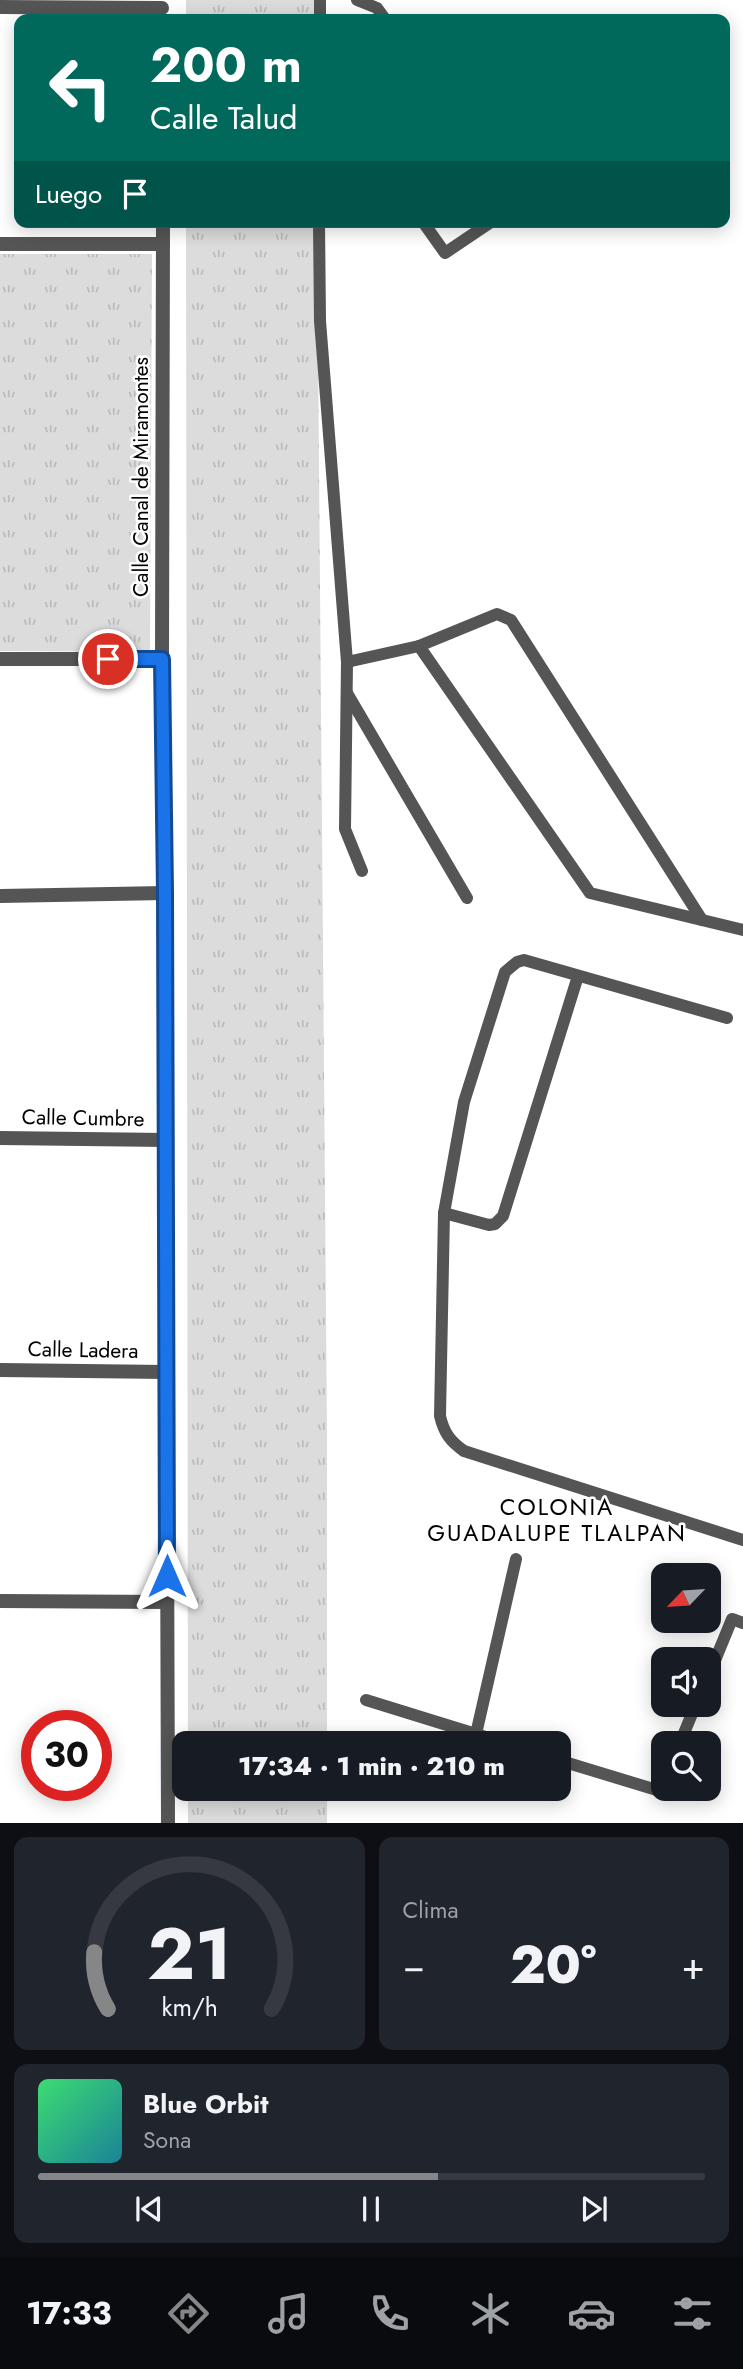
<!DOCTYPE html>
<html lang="es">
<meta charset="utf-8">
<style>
:root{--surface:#171b24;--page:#20242c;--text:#f1f3f6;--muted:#9ea1a6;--line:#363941;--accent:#858687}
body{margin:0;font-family:Jost,sans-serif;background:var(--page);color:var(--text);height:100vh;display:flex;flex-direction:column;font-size:26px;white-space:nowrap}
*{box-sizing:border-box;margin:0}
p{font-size:23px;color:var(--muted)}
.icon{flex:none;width:38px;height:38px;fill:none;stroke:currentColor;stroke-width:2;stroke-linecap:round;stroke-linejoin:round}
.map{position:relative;height:1823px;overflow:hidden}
.details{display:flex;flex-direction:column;gap:14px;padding:14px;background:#0d0f14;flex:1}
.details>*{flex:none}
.top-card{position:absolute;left:14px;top:14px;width:716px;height:214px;border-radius:14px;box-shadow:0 4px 18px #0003;background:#00695c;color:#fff;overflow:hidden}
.needle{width:46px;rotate:245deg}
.buttons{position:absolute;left:651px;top:1563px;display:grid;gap:14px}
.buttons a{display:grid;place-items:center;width:70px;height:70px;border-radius:14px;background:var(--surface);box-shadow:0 4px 18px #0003;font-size:35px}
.speed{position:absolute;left:21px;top:1710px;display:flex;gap:14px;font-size:35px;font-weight:700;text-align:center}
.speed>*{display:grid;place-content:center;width:91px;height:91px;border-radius:50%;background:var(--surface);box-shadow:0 4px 18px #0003;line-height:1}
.speed .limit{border:10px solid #d22;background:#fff;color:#111}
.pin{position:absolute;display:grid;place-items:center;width:60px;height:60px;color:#fff;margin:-30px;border:4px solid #fff;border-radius:50%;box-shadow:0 2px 7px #0007}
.me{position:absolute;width:77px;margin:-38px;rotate:0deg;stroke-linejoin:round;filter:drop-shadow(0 0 5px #0008)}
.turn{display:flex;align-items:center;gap:24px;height:147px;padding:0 21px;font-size:32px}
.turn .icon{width:91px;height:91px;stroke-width:2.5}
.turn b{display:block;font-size:49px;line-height:60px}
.then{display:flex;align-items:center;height:66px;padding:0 21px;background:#0003;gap:14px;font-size:26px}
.big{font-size:52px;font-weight:800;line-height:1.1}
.details .widget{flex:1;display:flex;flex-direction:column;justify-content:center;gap:10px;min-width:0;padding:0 24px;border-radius:14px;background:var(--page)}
.details .dial{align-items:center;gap:0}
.dial svg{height:182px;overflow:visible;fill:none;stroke:var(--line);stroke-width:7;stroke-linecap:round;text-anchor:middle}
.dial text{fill:var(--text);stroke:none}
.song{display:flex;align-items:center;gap:21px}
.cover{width:84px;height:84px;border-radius:10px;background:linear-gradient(135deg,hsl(140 70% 55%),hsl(190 70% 35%))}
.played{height:7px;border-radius:4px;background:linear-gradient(90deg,var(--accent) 60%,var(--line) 60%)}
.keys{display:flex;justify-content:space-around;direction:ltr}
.heat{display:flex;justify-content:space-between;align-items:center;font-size:38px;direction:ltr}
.details .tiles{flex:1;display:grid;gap:14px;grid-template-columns:1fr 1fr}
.widget:last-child{grid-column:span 2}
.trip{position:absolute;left:172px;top:1731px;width:399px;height:70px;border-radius:14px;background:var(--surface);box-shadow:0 4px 18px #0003;font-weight:800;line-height:70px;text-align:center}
.menu{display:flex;height:112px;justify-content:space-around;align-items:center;background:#090b0e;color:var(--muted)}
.menu .icon{width:49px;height:49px}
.menu .current{color:var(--accent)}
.menu b{font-size:32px;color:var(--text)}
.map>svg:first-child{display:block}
.park{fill:url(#park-tufts)}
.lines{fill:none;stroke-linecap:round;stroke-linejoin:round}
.lane{stroke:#555;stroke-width:12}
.street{stroke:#555;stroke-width:14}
.route-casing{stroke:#114b97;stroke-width:18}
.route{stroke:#1a73e8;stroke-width:12}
.labels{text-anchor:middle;stroke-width:5;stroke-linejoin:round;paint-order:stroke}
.street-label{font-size:21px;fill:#000;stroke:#fff}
.neighbourhood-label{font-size:23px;letter-spacing:2px;fill:#000;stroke:#fff}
</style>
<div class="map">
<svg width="743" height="1823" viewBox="0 0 743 1823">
<defs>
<pattern id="park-tufts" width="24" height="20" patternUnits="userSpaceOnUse" patternTransform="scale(1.75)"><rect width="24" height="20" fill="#dcdcdc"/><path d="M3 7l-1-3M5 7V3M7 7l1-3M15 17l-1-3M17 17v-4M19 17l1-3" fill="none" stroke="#bbb"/></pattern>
</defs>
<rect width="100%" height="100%" fill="#fff"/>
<!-- park -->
<g class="park">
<path d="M186,0H315L316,19H186Z"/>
<path d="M186,222H317L327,1434V1743H188Z"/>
<path d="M0,254H152L150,652L0,651Z"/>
<rect x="188" y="1789" width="139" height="34"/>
</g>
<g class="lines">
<!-- lane -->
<g class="lane">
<path d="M357,0L377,8L385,19"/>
<path d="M320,19V0"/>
<path d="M319,222L320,321L347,662"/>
<path d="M423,222L445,253L491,222"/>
<path d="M419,646L590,893L743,930"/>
<path d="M347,693L467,898"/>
<path d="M362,871L345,829L347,662L419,646L497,614L511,620L702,920"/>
<path d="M578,976L503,1216L495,1224L489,1225L444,1213L464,1102L505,972L517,962L524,960L727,1018"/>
<path d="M444,1213L440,1416C444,1433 450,1441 464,1451L743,1540"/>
<path d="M709,1675L732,1619L743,1623"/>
<path d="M366,1700L505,1743"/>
<path d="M476,1734L516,1559"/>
<path d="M680,1743L696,1704"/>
<path d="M558,1760L660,1791L663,1784"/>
</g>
<!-- street -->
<g class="street">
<path d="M0,7L162,8"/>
<path d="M163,222L162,659L165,893L168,1823"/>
<path d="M0,244H163"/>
<path d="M0,659H162"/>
<path d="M0,896L165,893"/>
<path d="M0,1138L166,1140"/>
<path d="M0,1370L166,1372"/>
<path d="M0,1601L167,1602"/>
</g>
</g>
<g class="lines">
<defs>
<path id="route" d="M108,659H162L165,893L167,1576"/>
</defs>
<!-- route casing -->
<use href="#route" class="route-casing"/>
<!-- route -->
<use href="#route" class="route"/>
</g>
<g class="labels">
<!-- street labels -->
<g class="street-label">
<text transform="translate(141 477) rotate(-90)" y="7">Calle Canal de Miramontes</text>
<text transform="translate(83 1118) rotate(1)" y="7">Calle Cumbre</text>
<text transform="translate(83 1350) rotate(1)" y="7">Calle Ladera</text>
</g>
<!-- neighbourhood labels -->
<g class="neighbourhood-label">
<text x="557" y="1515">COLONIA<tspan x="557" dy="26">GUADALUPE TLALPAN</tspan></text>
</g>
</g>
</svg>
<div class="buttons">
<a><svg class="needle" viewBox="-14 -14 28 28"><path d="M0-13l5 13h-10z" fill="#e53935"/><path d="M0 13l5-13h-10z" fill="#9ea1a6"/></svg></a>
<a><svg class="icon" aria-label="sound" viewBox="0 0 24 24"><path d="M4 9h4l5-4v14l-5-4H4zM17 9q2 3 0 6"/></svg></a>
<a><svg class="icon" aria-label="search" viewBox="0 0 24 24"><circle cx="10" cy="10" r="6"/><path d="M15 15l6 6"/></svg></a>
</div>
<div class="speed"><div class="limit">30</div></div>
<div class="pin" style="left:108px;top:659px;background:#d93025"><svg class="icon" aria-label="arrive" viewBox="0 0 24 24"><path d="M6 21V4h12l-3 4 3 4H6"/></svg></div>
<svg class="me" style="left:167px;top:1576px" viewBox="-20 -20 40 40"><path d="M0-17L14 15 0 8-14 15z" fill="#1a73e8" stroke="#fff" stroke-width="4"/></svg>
<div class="trip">17:34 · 1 min · 210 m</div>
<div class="top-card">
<div class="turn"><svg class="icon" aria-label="left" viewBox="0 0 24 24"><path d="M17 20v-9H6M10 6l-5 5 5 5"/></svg><div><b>200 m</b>Calle Talud</div></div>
<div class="then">Luego<svg class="icon" aria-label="arrive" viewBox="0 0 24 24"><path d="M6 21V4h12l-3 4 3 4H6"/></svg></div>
</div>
</div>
<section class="details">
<div class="tiles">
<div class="widget dial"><svg viewBox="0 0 100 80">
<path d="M14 69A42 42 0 1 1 86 69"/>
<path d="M14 69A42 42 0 0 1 8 44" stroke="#858687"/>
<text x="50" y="56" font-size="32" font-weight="700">21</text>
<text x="50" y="72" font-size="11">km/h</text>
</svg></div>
<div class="widget"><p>Clima</p>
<div class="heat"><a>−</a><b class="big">20°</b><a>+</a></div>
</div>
<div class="widget">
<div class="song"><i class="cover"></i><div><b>Blue Orbit</b><p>Sona</p></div></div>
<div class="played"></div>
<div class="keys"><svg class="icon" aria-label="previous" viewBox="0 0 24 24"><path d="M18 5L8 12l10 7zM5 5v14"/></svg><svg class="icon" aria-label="pause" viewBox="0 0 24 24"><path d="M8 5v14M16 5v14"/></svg><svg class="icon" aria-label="next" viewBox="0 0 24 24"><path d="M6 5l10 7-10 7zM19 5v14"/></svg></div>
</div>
</div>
</section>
<nav class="menu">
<b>17:33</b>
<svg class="icon current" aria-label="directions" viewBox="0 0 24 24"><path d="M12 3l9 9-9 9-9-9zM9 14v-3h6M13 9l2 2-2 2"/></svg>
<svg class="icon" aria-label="music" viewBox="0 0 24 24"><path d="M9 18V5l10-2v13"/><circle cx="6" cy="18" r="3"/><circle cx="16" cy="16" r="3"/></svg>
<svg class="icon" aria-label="phone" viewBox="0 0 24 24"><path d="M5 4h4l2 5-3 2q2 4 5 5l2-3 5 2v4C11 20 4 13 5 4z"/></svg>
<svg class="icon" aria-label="climate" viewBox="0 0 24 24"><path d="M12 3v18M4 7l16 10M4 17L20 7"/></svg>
<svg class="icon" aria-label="car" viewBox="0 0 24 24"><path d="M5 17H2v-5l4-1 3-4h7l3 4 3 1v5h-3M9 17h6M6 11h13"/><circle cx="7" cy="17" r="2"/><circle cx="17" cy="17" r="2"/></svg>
<svg class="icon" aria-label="filters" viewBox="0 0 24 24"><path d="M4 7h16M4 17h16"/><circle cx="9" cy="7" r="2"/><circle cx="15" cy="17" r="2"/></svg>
</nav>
